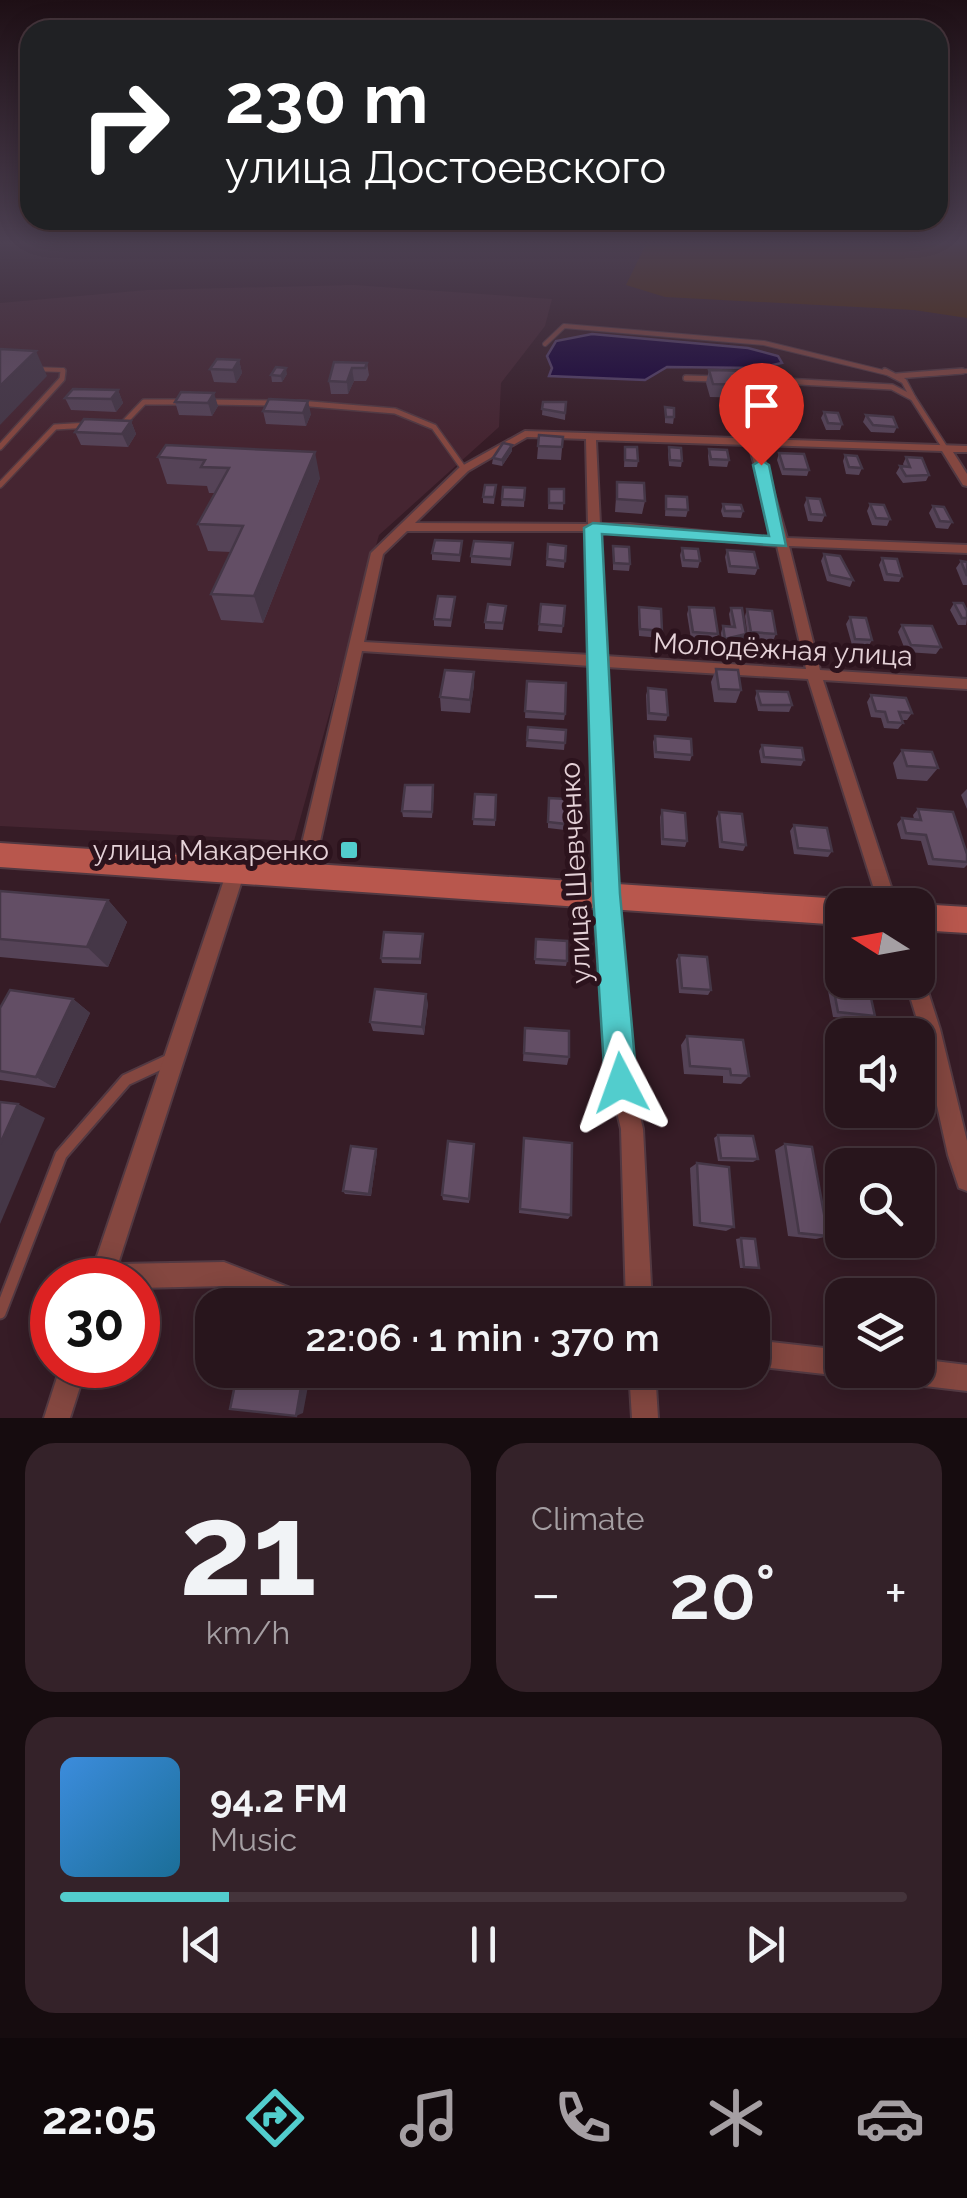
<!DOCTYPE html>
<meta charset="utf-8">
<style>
:root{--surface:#28151c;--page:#342229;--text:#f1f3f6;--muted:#a59fa3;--line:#44343b;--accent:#52cdcd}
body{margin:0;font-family:Raleway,sans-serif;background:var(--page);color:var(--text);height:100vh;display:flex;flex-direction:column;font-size:38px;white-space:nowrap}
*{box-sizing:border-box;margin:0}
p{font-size:32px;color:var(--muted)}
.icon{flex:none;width:55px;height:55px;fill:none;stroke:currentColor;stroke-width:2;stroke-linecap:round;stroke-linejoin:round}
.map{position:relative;height:1418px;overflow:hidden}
.panel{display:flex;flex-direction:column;gap:25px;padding:25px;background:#160c0f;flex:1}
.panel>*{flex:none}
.guide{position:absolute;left:20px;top:20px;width:928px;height:210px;border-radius:30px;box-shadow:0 5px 25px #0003,0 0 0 2px var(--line);background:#202124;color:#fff;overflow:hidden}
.needle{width:65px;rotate:281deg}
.tools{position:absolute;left:825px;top:888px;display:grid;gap:20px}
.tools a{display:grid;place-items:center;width:110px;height:110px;border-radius:20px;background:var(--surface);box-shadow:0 5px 25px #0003,0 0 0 2px var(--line);font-size:50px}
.speed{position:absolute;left:30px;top:1258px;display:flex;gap:20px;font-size:50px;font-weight:700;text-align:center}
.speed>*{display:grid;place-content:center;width:130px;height:130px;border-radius:50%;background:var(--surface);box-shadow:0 5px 25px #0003,0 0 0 2px var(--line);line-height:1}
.speed .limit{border:15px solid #d22;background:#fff;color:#111}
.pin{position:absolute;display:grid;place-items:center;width:85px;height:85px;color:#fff;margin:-102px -42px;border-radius:50% 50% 50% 0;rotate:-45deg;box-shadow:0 0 10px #0007}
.pin .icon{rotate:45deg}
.me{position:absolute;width:110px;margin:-55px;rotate:356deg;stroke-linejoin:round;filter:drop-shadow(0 0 8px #0008)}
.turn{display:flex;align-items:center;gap:35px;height:210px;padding:0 40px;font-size:45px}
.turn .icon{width:130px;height:130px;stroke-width:2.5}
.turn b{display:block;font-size:70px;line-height:85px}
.big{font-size:75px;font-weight:600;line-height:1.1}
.panel .card{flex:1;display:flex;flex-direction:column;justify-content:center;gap:15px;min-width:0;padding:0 35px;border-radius:30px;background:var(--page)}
.panel .dial{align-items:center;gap:0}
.dial b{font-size:130px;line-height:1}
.song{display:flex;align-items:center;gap:30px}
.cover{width:120px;height:120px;border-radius:15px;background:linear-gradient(135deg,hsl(210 70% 55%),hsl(200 70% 35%))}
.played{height:10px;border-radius:5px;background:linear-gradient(90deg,var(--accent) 20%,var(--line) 20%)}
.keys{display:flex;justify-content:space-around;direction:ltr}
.heat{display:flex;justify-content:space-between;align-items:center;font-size:55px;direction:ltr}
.panel .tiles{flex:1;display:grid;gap:25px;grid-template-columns:1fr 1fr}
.card:last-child{grid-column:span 2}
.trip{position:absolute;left:195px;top:1288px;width:575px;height:100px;border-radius:30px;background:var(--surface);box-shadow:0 5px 25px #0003,0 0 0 2px var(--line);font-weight:600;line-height:100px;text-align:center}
.tabs{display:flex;height:160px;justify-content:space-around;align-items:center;background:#10080b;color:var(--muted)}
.tabs .icon{width:70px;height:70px}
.tabs .on{color:var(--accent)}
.tabs b{font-size:45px;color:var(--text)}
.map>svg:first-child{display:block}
.built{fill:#452531}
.green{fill:#4c2600}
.water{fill:#15003a;stroke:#533f69;stroke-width:2.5}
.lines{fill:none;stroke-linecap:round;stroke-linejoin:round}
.lane-far2-casing{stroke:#523942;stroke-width:6}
.lane-far1-casing{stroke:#523942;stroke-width:8}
.lane-casing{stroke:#523942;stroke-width:15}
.street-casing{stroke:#523942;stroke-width:4}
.secondary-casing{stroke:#523942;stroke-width:4}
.lane-far2{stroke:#844740;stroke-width:4}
.lane-far1{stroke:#844740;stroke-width:5}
.lane{stroke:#844740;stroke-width:11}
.street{fill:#844740;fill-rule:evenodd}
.secondary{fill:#b8574d;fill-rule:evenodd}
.wall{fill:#554357}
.shaded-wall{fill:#453747}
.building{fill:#634e65;stroke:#453747;stroke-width:2.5}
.route{fill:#52cdcd;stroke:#358585;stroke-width:2.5}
.poi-dot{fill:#52cdcd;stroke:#2c131d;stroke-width:4}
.labels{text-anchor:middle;stroke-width:10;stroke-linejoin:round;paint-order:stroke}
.street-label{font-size:28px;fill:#e5d2d8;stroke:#2c131d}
.poi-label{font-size:28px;fill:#e5d2d8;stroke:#2c131d;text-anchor:end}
</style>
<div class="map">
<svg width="967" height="1418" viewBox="0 0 967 1418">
<rect width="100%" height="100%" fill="#361c26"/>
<!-- built -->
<path class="built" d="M354,285L552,299L545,326L501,383L499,427L379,535L294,841L0,826V303L147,290Z"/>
<!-- green -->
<path class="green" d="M646,244H967V318L914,310L665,297L626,285Z"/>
<!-- water -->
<path class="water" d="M592,334L748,348L778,356L782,363L759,368L667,367L645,380L549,376L552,368L547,356L556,341Z"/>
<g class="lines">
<defs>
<g id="lane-far2">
<path d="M545,344L564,326L764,343L891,374"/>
<path d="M34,369L63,370V374"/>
<path d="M927,374L967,371"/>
</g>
<g id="lane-far1">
<path d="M885,371L904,381L913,398"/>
<path d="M897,376L962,371"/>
<path d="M686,378L717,379"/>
<path d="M746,379L892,387L913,398L945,448"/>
<path d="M209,402L275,403"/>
<path d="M299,403L395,411L434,427L464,469"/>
<path d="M120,427L144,402H180"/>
<path d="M0,447L62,379L63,371"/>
<path d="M0,485L55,427L90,425"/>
</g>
<path id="lane" d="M0,1313L61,1155L126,1080L169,1060"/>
<g id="street">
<path d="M525,431L967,446V452H953L967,474V486L963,485L942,451L760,445L787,538L967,545V553L789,546L820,670L967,679V689L823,680L897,905H879L808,679L606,667L615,893L632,1083L643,1129L652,1305H626L621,1129L610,1083L597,893L591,666L362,651L313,873L310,879L304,881L298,879L295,873L371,553L460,467ZM527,437L586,439L588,524L415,523L468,471ZM596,440L749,445L775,538L630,524H600ZM407,531H588L591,655L364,642L383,554ZM600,532H630L777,546L806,669L605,656Z"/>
<path d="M237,860L243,862L246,868L118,1264L224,1262L311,1296L315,1305H271L224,1286L138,1288V1280H89L228,868L231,862Z"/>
<path d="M918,971L922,973L940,1029L967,1141V1191L959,1188L948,1155L920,1029L905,980H918Z"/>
<path d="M752,1340L842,1350V1370H852L842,1376L752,1366Z"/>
<path d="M918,1359L967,1365V1391L899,1383L890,1379L886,1370H918Z"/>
<path d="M61,1365H87L70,1418H44Z"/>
<path d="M629,1370H655L658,1418H632Z"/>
</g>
<g id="secondary">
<path d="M0,843L842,899L853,905H842V925L0,867Z"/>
<path d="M918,904L967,907V933L918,930L915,905Z"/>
</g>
</defs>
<!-- lane-far2 casing -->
<use href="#lane-far2" class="lane-far2-casing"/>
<!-- lane-far1 casing -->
<use href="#lane-far1" class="lane-far1-casing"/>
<!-- lane casing -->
<use href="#lane" class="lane-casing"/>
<!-- street casing -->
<use href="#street" class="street-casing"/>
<!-- secondary casing -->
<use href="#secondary" class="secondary-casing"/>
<!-- lane-far2 -->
<use href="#lane-far2" class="lane-far2"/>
<!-- lane-far1 -->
<use href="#lane-far1" class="lane-far1"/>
<!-- lane -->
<use href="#lane" class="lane"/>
<!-- street -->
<use href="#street" class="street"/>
<!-- secondary -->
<use href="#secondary" class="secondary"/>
</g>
<!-- wall -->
<g class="wall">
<path d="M239,360L242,373L236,383L214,382L210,369Z"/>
<path d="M334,362L367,363L369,375L366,381H354L348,394H331L329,381Z"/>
<path d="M709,370L758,385L755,398L710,397L706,383Z"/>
<path d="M287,374L282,382H272L271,375Z"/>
<path d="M118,390L123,403L116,412L71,410L65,398Z"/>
<path d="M181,392L218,406L212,416L179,415L175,402Z"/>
<path d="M543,402H566L565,420L542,415Z"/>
<path d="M665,407L674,417L673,424L665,423Z"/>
<path d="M774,408L788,422L786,429L775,428L771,414Z"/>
<path d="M263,411L311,414L306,426L266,424Z"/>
<path d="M824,412L842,424L840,430H826L821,418Z"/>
<path d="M866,415L897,427L894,433L871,432L863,422Z"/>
<path d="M131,421L136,434L128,447L81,445L75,432Z"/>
<path d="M539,435L563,437L561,460L537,459Z"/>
<path d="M166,445L320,478L263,623L221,620L211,594L231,552L208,551L198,524L215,493H209L207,486L167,484L158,457Z"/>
<path d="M512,445V451L502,466L492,464L493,458Z"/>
<path d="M625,447L638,461L637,467H624Z"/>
<path d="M669,447L682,461L681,467L669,466L668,454Z"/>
<path d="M709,449L729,460L727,467L709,466L708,456Z"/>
<path d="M779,453L809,470L807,476L782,475L777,460Z"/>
<path d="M845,455L862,468L859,475L846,474L843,461Z"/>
<path d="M906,457L929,475L926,481L903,483L896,473L900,466H904L903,464Z"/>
<path d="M617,482L645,501L642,514L615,512Z"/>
<path d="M496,485L494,504L483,503V497Z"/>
<path d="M503,487L525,488L524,507L501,506Z"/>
<path d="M549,489H564L563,510L548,509Z"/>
<path d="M666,496L688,510L686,517L665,516Z"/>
<path d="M807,498L825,515L822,522L808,521L804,505Z"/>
<path d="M723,504L743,511L741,518L723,517L721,511Z"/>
<path d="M870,504L890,519L887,526L872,525L867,511Z"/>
<path d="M933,506L952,522L948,529L936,528L929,513Z"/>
<path d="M462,541L460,562L432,560V553Z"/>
<path d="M513,543L511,566L471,563V556Z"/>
<path d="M548,544L566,546L564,568L546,566Z"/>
<path d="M613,546L630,564L629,571L613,570Z"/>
<path d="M682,548L700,561L698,568L682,567L680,555Z"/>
<path d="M727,550L758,568L755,575L728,573L725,557Z"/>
<path d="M824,554L853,580L850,587L827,581L821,561Z"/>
<path d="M882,558L902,576L899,582L884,581L879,565Z"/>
<path d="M961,561L967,562V585H963L956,568Z"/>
<path d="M455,597L451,627L434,626V619Z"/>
<path d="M954,603L967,618L966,625H958L950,610Z"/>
<path d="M541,604L565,606L562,633L538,631Z"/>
<path d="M506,606L503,630L485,629V622Z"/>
<path d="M639,607L662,631L661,638L639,636L638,614Z"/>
<path d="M689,607L718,634L716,641L691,639L687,614Z"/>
<path d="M731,608L746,634L744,640L722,645L721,633L723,626L731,627L729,614Z"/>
<path d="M747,609L776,634L773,641L748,639L745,616Z"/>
<path d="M850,617L872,640L868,647L852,645L846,624Z"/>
<path d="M902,625L941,647L936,654L906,652L898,632Z"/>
<path d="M716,669L741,690L736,703L714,702L711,682Z"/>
<path d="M527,681L565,714L564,720L525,718Z"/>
<path d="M474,685L470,713L441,711L440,697Z"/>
<path d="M648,688L668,715L666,721L647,720L646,695Z"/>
<path d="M757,691L792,705L789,712L758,711L755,698Z"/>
<path d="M871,695L912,713L907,720H901L903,723L898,729L884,728L881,718L871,717L867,702Z"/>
<path d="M528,727L566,730L564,750L526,747Z"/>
<path d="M655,736L692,755L690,761L654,758L653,742Z"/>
<path d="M762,745L804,760L801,766L761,763L759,751Z"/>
<path d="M902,750L938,768L927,781L897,779L893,763Z"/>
<path d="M967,789V809L961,795Z"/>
<path d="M434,792L432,818L403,817L402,811Z"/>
<path d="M475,794L496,795L495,826L473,825Z"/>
<path d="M548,804L566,824L565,830L548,828Z"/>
<path d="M918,809L967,854V865L964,868L928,865L921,841L901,839L897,824L902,818L914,819L913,815Z"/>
<path d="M662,810L687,841L685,847L661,845L660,817Z"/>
<path d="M719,812L746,845L743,851L719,848L716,818Z"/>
<path d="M794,825L832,851L828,857L794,854L790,831Z"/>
<path d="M0,891L108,900L127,922L108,967L0,957Z"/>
<path d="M423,934L421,964L382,963L381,958Z"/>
<path d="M536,939L567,961L566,966L535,964Z"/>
<path d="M679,955L711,990L708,995L679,993L676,960Z"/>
<path d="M830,970L875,1016L870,1020L833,1017L825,975Z"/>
<path d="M73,999L90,1013L55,1088L0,1080V1008Z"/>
<path d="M428,1003L424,1035L373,1031L370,1022Z"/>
<path d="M525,1028L569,1057L567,1065L523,1061Z"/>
<path d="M687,1036L749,1076L741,1084L723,1083V1076L684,1074L681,1045Z"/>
<path d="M842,1044V1077L834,1051Z"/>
<path d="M718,1135L758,1159L753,1162L718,1161L714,1138Z"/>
<path d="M524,1138L571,1215L568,1219L519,1213Z"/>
<path d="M785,1144L828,1236L816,1239L788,1236L775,1150Z"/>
<path d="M474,1150L469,1203L443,1200L442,1195Z"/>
<path d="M377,1152L371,1196L345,1194L343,1191Z"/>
<path d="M697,1163L734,1227L726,1231L693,1226L690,1168Z"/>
<path d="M741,1238L759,1268H740L736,1239Z"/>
<path d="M882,1240H918L934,1247L927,1248L882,1243Z"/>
</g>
<!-- shaded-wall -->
<g class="shaded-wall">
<path d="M36,351L47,376L0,425V386Z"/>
<path d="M239,360L242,373L236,383L233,370Z"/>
<path d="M286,368L287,374L282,382L281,376Z"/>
<path d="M352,368L354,381L348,394L347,382Z"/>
<path d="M118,390L123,403L116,412L111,399Z"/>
<path d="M214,393L218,406L212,416L208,403Z"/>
<path d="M308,401L311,414L306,426L303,413Z"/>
<path d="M131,421L136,434L128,447L122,434Z"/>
<path d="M512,445V451L502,466V460Z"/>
<path d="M315,452L320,478L263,623L254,596Z"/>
<path d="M746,634L744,640L722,645L725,639Z"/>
<path d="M474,672V685L470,713V700Z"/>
<path d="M108,900L127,922L108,967L87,947Z"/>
<path d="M426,994L428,1003L424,1035L422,1027Z"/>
<path d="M73,999L90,1013L55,1088L36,1077Z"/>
<path d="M18,1104L45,1118L0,1224V1144Z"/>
<path d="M376,1149L377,1152L371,1196L369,1194Z"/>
<path d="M304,1370H311L303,1413L296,1416Z"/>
</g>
<!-- building -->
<g class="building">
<path d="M0,349L36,351L0,386Z"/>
<path d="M217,359L239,360L233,370L210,369Z"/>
<path d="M334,362L367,363L365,368H352L347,382L329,381Z"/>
<path d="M276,367L286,368L281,376L271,375Z"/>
<path d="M709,370L753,371L758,385L713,384Z"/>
<path d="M73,389L118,390L111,399L65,398Z"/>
<path d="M181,392L214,393L208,403L175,402Z"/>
<path d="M269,399L308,401L303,413L263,411Z"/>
<path d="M543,402H566L565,413L542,409Z"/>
<path d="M665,407L674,408V417H666Z"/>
<path d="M774,408H784L788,422H777Z"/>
<path d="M824,412L838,413L842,424L828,423Z"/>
<path d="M866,415L893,417L897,427L873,425Z"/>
<path d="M84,419L131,421L122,434L75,432Z"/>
<path d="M539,435L563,437L562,447L538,446Z"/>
<path d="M503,443L512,445L502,460L493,458Z"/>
<path d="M166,445L315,452L254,596L211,594L243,526L198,524L229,468L201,467L205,460L158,457Z"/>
<path d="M625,447H637L638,461L625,460Z"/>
<path d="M669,447L681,448L682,461L670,460Z"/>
<path d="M709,449L727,450L729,460L711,459Z"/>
<path d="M779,453L804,454L809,470L784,469Z"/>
<path d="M845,455L857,456L862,468L849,467Z"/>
<path d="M906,457L922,458L929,475L906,476L900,466L910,467Z"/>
<path d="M617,482L644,483L645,501L617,499Z"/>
<path d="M485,485H496L494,497H483Z"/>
<path d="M503,487L525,488L524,500L502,499Z"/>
<rect x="549" y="489" width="15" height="14"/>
<path d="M666,496L687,497L688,510L666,509Z"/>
<path d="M807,498L820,499L825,515L811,514Z"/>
<path d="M723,504L741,505L743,511H725Z"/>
<path d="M870,504L884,505L890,519L876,518Z"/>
<path d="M933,506L944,507L952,522L940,521Z"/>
<path d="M435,540L462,541L460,555L432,553Z"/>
<path d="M474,541L513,543L511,559L471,556Z"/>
<path d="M548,544L566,546L565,561L547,559Z"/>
<path d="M613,546L629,547L630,564L614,563Z"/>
<path d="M682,548L698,549L700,561L684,560Z"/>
<path d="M727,550L754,552L758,568L730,566Z"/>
<path d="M824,554L840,556L853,580L830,575Z"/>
<path d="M882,558L897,559L902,576L887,574Z"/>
<path d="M961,561L967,562V576Z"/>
<path d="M438,596L455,597L451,620L434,619Z"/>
<path d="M954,603H963L967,611V618H962Z"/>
<path d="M488,604L506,606L503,623L485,622Z"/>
<path d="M541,604L565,606L563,626L539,624Z"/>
<path d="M639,607L661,609L662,631L640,629Z"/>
<path d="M689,607L714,608L718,634L693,632Z"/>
<path d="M731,608H742L746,634L725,639L723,626L735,627Z"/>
<path d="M747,609L772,611L776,634L751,632Z"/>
<path d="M850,617L866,618L872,640L855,639Z"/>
<path d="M902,625L932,626L941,647L911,645Z"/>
<path d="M716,669L738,670L741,690L719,689Z"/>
<path d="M445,670L474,672L470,700L440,697Z"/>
<path d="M527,681L566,683L565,714L525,711Z"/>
<path d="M648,688L666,690L668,715L649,713Z"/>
<path d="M757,691L788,692L792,705H761Z"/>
<path d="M871,695L906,698L912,713L899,712L903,723L888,722L885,712L876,711Z"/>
<path d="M528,727L566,730L565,743L527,740Z"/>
<path d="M655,736L691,739L692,755L656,752Z"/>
<path d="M762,745L802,748L804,760L764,757Z"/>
<path d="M902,750L932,752L938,768L907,766Z"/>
<path d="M405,785H433L432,812L402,811Z"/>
<path d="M475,794L496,795L495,820L473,819Z"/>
<path d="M549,798L566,799V824L548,822Z"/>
<path d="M918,809L953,812L967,854V862L933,859L926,835L906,833L902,818L921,820Z"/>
<path d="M662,810L685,813L687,841L663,839Z"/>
<path d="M719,812L742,814L746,845L722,842Z"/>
<path d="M794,825L827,828L832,851L798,848Z"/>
<path d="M0,891L108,900L87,947L0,939Z"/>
<path d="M384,932L423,934L420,959L381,958Z"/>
<path d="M536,939L567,941V961L535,959Z"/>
<path d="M679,955L707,957L711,990L682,988Z"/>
<path d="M830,970L842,971V980H867L875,1016L838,1012Z"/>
<path d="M375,989L426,994L422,1027L370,1022Z"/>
<path d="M10,990L73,999L36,1077L0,1071V1008Z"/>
<path d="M525,1028L569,1031V1057L524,1053Z"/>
<path d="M687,1036L743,1040L749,1076L731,1075L730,1069L690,1066Z"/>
<path d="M0,1102L18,1104L0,1144Z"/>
<path d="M718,1135L753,1136L758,1159L721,1158Z"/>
<path d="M524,1138L572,1143L571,1215L520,1209Z"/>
<path d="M448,1141L474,1144L469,1199L442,1195Z"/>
<path d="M785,1144L812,1147L828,1236L799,1233Z"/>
<path d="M351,1146L376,1149L369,1194L343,1191Z"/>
<path d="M697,1163L729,1167L734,1227L700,1223Z"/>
<path d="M918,1213L927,1214L934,1247L889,1241V1240H918Z"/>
<path d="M741,1238L755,1239L759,1268L744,1267Z"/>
<path d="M238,1370H304L296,1416L230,1409Z"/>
</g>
<!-- sky -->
<linearGradient id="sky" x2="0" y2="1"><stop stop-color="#1e0f15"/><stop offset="0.55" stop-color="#4c4052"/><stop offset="1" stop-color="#4c4052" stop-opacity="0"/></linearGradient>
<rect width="967" height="442" fill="url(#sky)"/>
<!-- route -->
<path class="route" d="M761,460L769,465L786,546L602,534L620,894L637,1083L632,1094L621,1099L610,1094L605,1083L593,894L584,528L593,523L769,536L753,465Z"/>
<!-- markers -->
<rect class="poi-dot" x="339" y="840" width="20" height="20" rx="5"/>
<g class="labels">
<!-- street labels -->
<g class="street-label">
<text transform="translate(783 649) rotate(3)" y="10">Молодёжная улица</text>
<text transform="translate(575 873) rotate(-93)" y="10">улица Шевченко</text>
</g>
<!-- poi labels -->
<g class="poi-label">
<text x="329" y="860">улица Макаренко</text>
</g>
</g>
</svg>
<div class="tools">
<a><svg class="needle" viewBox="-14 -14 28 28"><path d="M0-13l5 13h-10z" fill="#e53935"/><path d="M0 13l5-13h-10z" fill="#a59fa3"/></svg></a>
<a><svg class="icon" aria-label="sound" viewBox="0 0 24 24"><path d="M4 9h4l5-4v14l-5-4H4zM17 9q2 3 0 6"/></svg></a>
<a><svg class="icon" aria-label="search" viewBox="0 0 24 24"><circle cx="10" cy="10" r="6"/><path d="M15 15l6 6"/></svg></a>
<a><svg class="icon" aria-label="layers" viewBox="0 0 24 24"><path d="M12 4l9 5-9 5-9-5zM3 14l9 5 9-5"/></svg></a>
</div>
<div class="speed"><div class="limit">30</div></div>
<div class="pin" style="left:761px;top:465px;background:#d93025"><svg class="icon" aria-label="arrive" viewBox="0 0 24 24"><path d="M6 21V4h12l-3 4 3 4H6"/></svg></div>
<svg class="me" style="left:621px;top:1083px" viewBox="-20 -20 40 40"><path d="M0-17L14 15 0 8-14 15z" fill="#52cdcd" stroke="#fff" stroke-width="4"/></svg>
<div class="trip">22:06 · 1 min · 370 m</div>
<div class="guide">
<div class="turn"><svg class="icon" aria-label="right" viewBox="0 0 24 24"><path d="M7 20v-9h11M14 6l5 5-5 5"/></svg><div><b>230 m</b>улица Достоевского</div></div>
</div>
</div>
<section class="panel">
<div class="tiles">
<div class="card dial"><b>21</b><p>km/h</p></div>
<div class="card"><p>Climate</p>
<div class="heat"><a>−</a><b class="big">20°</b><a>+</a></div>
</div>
<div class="card">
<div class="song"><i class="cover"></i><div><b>94.2 FM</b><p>Music</p></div></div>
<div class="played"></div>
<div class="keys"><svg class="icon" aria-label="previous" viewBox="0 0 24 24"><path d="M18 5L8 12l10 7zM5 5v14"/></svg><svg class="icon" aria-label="pause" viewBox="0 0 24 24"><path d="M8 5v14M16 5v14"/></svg><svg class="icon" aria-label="next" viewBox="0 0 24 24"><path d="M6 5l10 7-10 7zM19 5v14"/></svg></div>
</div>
</div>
</section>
<nav class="tabs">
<b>22:05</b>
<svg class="icon on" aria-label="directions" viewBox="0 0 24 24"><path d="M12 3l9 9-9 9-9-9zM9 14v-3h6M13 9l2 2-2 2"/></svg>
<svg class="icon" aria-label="music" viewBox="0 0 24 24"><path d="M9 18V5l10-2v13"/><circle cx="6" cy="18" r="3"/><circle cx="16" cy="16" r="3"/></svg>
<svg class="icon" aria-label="phone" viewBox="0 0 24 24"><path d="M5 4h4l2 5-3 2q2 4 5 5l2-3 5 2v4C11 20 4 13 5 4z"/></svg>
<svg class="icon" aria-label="climate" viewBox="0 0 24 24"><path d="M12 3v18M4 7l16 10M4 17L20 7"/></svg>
<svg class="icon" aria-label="car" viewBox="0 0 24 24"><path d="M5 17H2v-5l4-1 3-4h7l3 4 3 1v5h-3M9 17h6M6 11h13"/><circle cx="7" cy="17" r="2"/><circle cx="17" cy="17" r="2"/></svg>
</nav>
